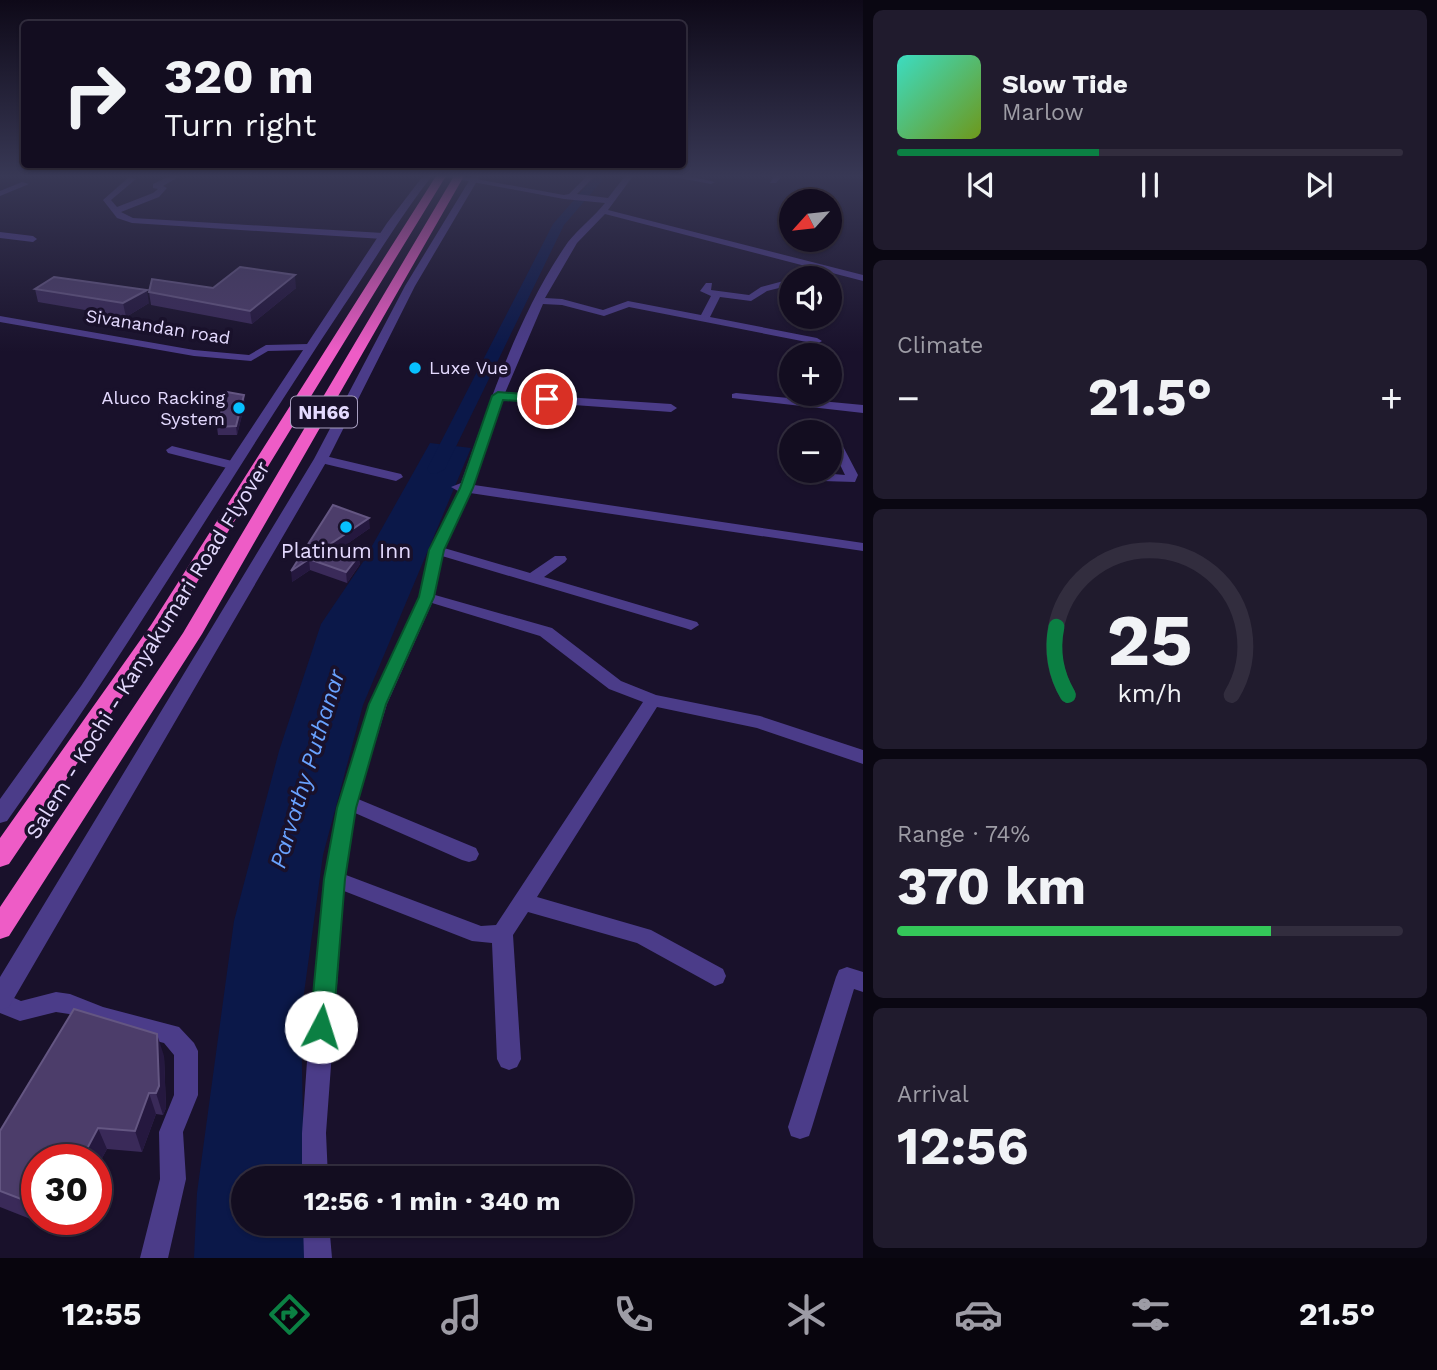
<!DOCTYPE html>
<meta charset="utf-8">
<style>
:root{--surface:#130d20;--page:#201b2d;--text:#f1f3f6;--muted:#9d9ca5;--line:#322d3e;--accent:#0b8043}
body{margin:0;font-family:"Work Sans",sans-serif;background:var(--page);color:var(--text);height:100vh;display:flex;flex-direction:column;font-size:26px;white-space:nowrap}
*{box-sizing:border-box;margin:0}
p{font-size:23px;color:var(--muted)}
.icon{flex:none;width:38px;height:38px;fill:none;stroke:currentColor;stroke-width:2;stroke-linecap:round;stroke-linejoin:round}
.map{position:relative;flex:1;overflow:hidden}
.side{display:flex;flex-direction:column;gap:10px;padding:10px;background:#0a0712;width:574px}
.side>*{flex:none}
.hud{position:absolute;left:21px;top:21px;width:665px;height:147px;border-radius:7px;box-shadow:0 2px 5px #0004,0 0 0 2px var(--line);background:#130d20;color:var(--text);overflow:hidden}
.needle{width:46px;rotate:243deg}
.tools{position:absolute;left:779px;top:189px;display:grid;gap:14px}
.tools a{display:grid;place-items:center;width:63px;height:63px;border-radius:50%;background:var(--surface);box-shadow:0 2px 5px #0004,0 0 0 2px var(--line);font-size:35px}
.speed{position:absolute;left:21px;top:1144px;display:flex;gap:14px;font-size:35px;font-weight:700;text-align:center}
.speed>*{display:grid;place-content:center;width:91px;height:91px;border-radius:50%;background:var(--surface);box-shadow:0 2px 5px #0004,0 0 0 2px var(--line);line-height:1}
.speed .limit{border:10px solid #d22;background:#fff;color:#111}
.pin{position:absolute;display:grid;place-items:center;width:60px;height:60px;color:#fff;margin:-30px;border:4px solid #fff;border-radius:50%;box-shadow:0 2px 7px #0007}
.me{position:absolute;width:77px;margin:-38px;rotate:5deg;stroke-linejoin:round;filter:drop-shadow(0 0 5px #0008)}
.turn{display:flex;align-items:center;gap:24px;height:147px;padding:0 28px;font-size:32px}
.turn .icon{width:91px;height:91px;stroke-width:2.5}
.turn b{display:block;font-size:49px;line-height:60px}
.big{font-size:52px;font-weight:700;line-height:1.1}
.side .card{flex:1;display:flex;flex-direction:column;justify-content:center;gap:10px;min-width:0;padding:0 24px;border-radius:10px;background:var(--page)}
.side .dial{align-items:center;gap:0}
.dial svg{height:182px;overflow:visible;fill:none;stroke:var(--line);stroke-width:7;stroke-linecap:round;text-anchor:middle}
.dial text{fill:var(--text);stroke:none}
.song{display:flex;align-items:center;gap:21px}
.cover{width:84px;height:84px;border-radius:10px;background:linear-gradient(135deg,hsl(170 70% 55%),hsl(80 70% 35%))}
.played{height:7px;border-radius:4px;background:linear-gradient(90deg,var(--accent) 40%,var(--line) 40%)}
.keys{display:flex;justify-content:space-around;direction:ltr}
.heat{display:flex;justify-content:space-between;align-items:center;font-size:38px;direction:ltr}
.charge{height:10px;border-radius:5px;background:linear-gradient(90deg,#34c759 74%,var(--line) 0)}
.trip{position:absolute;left:231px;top:1166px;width:402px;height:70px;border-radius:35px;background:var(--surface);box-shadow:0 2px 5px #0004,0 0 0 2px var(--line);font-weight:700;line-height:70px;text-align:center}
.tabs{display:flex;height:112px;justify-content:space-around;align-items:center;background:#08050d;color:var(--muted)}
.tabs .icon{width:49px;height:49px}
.tabs .active{color:var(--accent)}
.tabs b{font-size:32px;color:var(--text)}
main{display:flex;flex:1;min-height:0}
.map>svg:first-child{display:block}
.water{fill:#0b1849}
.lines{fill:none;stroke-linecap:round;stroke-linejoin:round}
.canal{fill:#0b1849;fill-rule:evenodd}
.minor{fill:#4b3c89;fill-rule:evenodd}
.tertiary{fill:#4b3c89;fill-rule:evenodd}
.trunk{fill:#ee5cc6;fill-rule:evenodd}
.wall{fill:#3a2a59}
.shaded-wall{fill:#25183f}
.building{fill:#4c3d6a;stroke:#645682;stroke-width:2}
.route{fill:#0b8043;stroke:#07532c;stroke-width:2}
.poi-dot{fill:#07c0ff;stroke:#19112b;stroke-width:2.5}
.labels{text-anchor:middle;stroke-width:7;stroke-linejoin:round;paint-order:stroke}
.far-street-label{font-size:18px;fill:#e4daff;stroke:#19112b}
.far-poi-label{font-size:18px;fill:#e4daff;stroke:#19112b;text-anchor:start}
.shield{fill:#19112b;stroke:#a79ebf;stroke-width:2}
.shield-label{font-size:19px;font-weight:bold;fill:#e4daff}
.poi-label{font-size:21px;fill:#e4daff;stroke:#19112b}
.street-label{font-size:21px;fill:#e4daff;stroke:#19112b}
.water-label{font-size:23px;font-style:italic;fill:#69a2ff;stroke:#19112b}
</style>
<main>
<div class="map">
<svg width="863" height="1258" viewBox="0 0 863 1258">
<rect width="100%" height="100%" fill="#19112b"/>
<!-- water -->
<path class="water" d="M430,443L471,448L363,705L323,855L301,1015L304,1178H243V1223H304L305,1258H194L197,1193L234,921L279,751L321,624L363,562Z"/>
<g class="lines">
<!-- canal -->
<path class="canal" d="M595,176H606L564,225L445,469L436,474L430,473L427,469L553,224Z"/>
<!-- minor -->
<g class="minor">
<path d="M170,176H180L163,186L167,188L159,197L121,212L133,218L383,233L387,236L383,239L132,223L117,218L103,200L129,177L136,179L111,200L117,207L153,193L158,189L153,188V184Z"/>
<path d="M441,176H459L564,195L569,194L587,176H595L577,194L608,198L625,176H633L608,210L863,275V281L605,214L577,243L545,298L562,299L603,310L628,301L701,315L711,296L700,291L706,283H712L711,290L749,295L761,287L791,279V285L767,291L751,301L720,297L710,317L817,338L822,341L817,344L629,307L604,316L562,305L543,304L505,393L671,404L677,408L671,412L503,400L474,485L863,543V551L470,493L444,548L530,573L555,556H565L567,559L565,562L544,577L697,622L699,625L691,630L685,628L442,556L435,595L552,628L621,681L656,695L760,716L863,750V764L757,728L657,707L537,897L651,930L723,969L726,976L723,983L715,986L637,943L528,912L513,935L521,1059L517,1067L509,1070L501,1067L497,1059L492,943L472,941L344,891L326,1133L328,1178H302V1133L308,1047L325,879L337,808L369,704L419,597L429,550L458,491L451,487L461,483C490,402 518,314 568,242C579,228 594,217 605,203L564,199ZM432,603L540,636L609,689L643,702L496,925L481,926L346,875L355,813L462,860L469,862L476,860L479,854L476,848L358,799L387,704Z"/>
<path d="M668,176H688L715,182L711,184Z"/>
<path d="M774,176H782L776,183H770Z"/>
<path d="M22,182L29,184L0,196V191Z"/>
<path d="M0,232L33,236L37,239L33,242L0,238Z"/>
<path d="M0,316L194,350L249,355L266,345L308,344L313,347L308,350L268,351L251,361L194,356L0,322Z"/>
<path d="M736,393L863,405V413L732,398V394Z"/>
<path d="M830,429L836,433L858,475L855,482L822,481L815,477L822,473L845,475L830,444V432H824Z"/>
<path d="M172,446L236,462L237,465L231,469L168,453L166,450Z"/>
<path d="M321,455L401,474L403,477L396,481L317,462V456Z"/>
<path d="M847,967L863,972V992L854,989L812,1127L809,1136L800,1139L791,1136L788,1127L836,977L839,970Z"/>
<path d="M0,992L21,1001L56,992L70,994L103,1007L179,1027L194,1043L198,1051V1095L183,1132L186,1179L168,1258H140L160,1179L159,1132L174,1095V1055L164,1043L102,1027L69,1014L56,1012L20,1021L0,1013Z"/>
<path d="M303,1223H329L332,1258H304Z"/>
</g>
<!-- tertiary -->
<g class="tertiary">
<path d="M423,176H432C399,218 373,263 343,307C230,477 126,654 7,821L0,823V799L81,686L387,223Z"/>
<path d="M472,176H480L415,286L328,459L9,1007L0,1010V977L314,459L405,286Z"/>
</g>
<!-- trunk -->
<g class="trunk">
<path d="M436,176H446L169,628L9,864L0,867V838L151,625Z"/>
<path d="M454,176H464L202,634L9,936L0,939V907L183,633Z"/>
</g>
</g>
<!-- wall -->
<g class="wall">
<path d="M213,288H296L252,324L151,305L149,292Z"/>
<path d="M35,289L149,303L126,317L38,302Z"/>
<path d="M245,403L237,435H218L217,427Z"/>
<path d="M333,505L370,528L341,548L360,564L347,583L310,570L292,582Z"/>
<path d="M164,1056L166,1108L163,1115L156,1114L142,1152L107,1149L96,1169V1160H37V1220H70L66,1233L0,1207V1131Z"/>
</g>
<!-- shaded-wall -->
<g class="shaded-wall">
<path d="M295,275L296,288L252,324L250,311Z"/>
<path d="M147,290L149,303L126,317L123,303Z"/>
<path d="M244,395L245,403L237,435L236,426Z"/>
<path d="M369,518L370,528L330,556L329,545Z"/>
<path d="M360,554V564L347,583L346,572Z"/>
<path d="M309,559L310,570L292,582L291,571Z"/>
<path d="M157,1034L164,1056L166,1108L163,1115L156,1093Z"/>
<path d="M149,1093L156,1114L142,1152L135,1131Z"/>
<path d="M98,1128L107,1149L96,1169V1160H81Z"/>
<path d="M59,1220H70L66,1233Z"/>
</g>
<!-- building -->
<g class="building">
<path d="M240,267L295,275L250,311L149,292L152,279L213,288Z"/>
<path d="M54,277L147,290L123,303L35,289Z"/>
<path d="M227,392L244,395L236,426L217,427Z"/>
<path d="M333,505L369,518L329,545L360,554L346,572L309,559L291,571Z"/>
<path d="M74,1009L157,1034L159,1086L156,1093H149L135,1131L98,1128L81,1160H37V1205L0,1191V1131Z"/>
</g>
<!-- sky -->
<linearGradient id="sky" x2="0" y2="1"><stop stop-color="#0e0918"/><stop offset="0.5" stop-color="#383855"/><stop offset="1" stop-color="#383855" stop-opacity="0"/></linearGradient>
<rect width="863" height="352" fill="url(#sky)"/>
<!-- route -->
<path class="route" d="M498,392L547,396L553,399L547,403L503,400L473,488L444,550L434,597L386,704L356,808L345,879L333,1027L329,1034L321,1037L313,1034L310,1027L324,879L337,808L369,704L419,597L429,550L460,488L492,396Z"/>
<!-- markers -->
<g class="poi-dot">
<circle cx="415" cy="368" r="7"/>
<circle cx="239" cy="408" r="7"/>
<circle cx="346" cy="527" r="7"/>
</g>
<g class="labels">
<!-- far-street labels -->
<g class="far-street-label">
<text transform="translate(158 327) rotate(9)" y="6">Sivanandan road</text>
</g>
<!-- far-poi labels -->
<g class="far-poi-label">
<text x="429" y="374">Luxe Vue</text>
<text x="225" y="404" text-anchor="end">Aluco Racking<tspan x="225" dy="21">System</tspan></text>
</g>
<!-- shield labels -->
<rect class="shield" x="291" y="396.5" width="66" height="31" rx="5"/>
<g class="shield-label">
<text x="324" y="419">NH66</text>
</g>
<!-- poi labels -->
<g class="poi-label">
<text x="346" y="558">Platinum Inn</text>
</g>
<!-- street labels -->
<g class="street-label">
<text transform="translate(148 650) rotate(-58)" y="7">Salem - Kochi - Kanyakumari Road Flyover</text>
</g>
<!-- water labels -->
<g class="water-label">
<text transform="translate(307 769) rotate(-73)" y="8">Parvathy Puthanar</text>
</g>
</g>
</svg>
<div class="tools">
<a><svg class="needle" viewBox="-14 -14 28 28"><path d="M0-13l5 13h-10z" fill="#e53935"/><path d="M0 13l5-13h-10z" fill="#9d9ca5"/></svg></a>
<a><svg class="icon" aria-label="sound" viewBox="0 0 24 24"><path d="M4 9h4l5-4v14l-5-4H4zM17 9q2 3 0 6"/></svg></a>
<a>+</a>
<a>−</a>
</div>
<div class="speed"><div class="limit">30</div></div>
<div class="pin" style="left:547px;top:399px;background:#d93025"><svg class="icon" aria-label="arrive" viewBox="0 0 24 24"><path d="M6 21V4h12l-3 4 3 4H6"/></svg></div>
<svg class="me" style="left:321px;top:1027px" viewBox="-20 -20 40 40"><circle r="19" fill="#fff"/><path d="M0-13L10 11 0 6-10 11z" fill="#0b8043"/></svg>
<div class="trip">12:56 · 1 min · 340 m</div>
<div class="hud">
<div class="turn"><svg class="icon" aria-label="right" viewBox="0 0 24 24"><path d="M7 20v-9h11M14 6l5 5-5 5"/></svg><div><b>320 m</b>Turn right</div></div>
</div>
</div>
<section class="side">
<div class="card">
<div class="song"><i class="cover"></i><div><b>Slow Tide</b><p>Marlow</p></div></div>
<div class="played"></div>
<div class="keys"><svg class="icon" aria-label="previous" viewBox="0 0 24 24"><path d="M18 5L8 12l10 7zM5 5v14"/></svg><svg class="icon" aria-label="pause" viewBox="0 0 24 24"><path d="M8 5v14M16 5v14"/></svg><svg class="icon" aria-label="next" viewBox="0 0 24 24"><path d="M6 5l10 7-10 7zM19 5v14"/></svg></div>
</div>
<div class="card"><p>Climate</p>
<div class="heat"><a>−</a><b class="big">21.5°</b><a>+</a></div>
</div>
<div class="card dial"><svg viewBox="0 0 100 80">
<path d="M14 69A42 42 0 1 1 86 69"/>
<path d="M14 69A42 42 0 0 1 9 39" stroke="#0b8043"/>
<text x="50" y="56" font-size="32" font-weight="700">25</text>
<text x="50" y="72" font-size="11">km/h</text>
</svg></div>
<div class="card"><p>Range · 74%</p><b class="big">370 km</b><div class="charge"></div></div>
<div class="card"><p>Arrival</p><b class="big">12:56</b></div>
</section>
</main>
<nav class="tabs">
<b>12:55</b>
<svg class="icon active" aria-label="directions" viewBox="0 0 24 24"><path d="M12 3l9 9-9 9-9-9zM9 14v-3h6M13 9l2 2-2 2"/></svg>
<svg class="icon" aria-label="music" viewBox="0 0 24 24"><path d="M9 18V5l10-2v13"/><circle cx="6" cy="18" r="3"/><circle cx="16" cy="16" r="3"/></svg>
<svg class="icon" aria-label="phone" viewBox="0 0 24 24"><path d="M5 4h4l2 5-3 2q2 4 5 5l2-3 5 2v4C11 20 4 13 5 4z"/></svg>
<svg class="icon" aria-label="climate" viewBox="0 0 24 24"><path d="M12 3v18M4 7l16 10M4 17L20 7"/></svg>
<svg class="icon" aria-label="car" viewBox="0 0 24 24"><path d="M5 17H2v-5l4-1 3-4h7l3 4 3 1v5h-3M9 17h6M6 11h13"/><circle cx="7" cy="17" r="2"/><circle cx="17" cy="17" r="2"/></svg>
<svg class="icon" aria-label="filters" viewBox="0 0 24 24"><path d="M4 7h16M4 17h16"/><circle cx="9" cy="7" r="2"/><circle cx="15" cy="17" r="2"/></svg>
<b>21.5°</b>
</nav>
